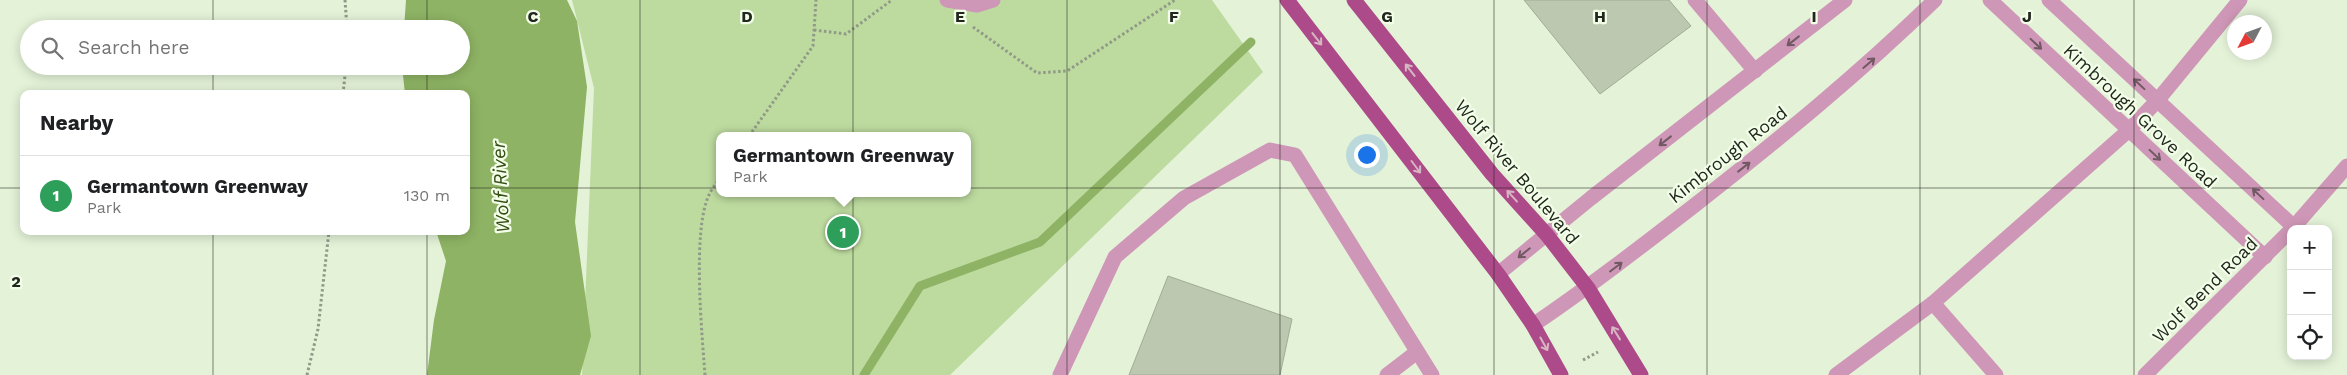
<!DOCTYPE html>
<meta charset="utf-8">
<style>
:root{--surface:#fff;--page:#f6f6f6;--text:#202124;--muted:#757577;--line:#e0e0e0;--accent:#111827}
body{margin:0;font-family:"Work Sans",sans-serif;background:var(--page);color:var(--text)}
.controls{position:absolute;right:15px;bottom:15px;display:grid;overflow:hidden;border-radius:10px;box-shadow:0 2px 12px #0003}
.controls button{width:45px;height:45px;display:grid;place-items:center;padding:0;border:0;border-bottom:1px solid var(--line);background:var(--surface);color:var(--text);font:25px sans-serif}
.compass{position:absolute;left:2227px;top:15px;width:45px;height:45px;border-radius:50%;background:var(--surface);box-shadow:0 2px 12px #0003;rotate:229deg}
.you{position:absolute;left:1366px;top:154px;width:18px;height:18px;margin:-12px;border:4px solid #fff;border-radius:50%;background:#1a73e8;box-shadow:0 0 0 8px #1a73e833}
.badge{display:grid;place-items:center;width:32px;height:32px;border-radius:50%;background:var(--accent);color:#fff;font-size:16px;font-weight:700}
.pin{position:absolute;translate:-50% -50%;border:2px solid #fff;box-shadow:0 1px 5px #0006}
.popup{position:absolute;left:716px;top:132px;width:255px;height:65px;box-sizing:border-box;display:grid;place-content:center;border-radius:10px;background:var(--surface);filter:drop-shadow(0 1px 4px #0005);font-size:16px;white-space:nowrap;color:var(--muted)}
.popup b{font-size:19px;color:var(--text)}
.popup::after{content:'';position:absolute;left:50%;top:100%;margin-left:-10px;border:10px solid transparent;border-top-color:var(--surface)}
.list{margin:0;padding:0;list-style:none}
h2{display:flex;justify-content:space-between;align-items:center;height:65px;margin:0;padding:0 20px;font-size:21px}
h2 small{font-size:16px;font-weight:400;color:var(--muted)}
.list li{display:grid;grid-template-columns:32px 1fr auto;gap:15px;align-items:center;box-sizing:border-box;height:80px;padding:0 20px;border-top:1px solid var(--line)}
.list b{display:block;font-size:19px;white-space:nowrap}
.list p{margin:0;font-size:16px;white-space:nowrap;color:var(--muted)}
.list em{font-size:16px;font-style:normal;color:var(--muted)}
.icon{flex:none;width:28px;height:28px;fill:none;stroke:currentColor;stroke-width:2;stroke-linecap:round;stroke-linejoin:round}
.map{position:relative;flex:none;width:2347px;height:375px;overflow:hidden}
.search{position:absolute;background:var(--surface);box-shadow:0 2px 12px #0003;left:20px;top:20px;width:450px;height:55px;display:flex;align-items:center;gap:12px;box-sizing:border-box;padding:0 18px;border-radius:28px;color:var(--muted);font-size:19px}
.panel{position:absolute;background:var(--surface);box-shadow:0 2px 12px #0003;left:20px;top:90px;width:450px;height:145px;border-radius:10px}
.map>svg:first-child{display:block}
.green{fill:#bddb9f;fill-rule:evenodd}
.water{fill:#8eb364}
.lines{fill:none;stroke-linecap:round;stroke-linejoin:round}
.stream{stroke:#8eb364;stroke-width:9}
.building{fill:#bcc9b0;stroke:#a0ac94}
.path{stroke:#909a87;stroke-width:3;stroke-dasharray:2.5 2.5;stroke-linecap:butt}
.minor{stroke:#cf97b7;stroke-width:15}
.major{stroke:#ad4a89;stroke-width:15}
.oneway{stroke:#d7b6c3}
.oneway2{stroke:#705963}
.grid{fill:none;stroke:#22271e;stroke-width:1;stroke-opacity:0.55}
.labels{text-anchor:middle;stroke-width:4.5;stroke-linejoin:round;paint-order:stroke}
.street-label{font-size:18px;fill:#22271e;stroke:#f3fee9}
.water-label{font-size:19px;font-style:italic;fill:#364e16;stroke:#f3fee9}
.grid-label{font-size:16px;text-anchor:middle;font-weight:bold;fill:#22271e;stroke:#f3fee9;stroke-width:4.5;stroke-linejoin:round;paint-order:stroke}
</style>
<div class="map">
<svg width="2347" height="375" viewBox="0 0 2347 375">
<rect width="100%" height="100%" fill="#e4f2d8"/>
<path class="green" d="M 572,0 L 1212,0 L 1263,72 L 950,375 L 582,375 L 594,88 ZM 719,136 L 967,136 L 967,193 L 719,193 Z"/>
<path class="water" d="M 406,0 L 567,0 L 577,21 L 587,87 L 575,222 L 591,336 L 580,375 L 427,375 L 434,320 L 446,261 L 436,231 L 466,231 L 466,94 L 405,94 L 402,66 L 461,66 L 461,29 L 404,29 Z"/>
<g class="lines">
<path class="stream" d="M 864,375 L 920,286 L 1040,242 L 1251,42"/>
</g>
<g class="building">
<path d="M 1524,0 L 1669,0 L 1691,26 L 1600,94 Z"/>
<path d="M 1168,276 L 1292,319 L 1280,375 L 1129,375 Z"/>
</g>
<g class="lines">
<g class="path">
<path d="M 345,0 L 347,29"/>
<path d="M 973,27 L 1037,73 L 1067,71 L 1175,0"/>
<path d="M 814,30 L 846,34 L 892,0"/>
<path d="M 343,94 L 346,66"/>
<path d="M 749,136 L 813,46 L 816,0"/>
<path d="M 1583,360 L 1598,352"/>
<path d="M 307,375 L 318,329 L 329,231"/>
<path d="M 705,375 C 702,334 692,230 709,195 C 711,190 716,184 719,179"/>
</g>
<g class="minor">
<path d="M 947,0 L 977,5 L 993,0"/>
<path d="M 1695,0 L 1755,71"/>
<path d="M 1990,0 L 2265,257"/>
<path d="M 2049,0 L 2294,227"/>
<path d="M 2292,229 L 2347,166"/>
<path d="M 1498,274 L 1591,198 L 1845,0"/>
<path d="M 1933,303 L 1996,375"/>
<path d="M 1533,325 C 1589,287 1642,246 1695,205 C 1778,140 1859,74 1935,0"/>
<path d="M 1060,375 L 1115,257 L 1184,198 L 1270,150 L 1295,155 L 1432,375"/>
<path d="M 1387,375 L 1417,352"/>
<path d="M 1836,375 L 1933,303 L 2128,131 L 2157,101 L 2240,0"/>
<path d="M 2145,375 L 2291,230"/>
</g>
<g class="major">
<path d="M 1287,0 L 1498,274 L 1533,325 L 1561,375"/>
<path d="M 1354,0 L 1492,174 L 1547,235 L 1588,288 L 1641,375"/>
</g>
</g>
<defs><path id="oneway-shaft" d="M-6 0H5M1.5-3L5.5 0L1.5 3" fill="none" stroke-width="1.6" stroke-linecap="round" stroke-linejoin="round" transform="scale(1.25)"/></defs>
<g class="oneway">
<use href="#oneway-shaft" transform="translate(1317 39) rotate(52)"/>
<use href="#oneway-shaft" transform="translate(1410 70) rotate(-128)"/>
<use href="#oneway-shaft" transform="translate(1416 167) rotate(53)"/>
<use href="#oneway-shaft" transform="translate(1512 196) rotate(-132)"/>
<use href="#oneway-shaft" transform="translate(1616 333) rotate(-122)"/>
<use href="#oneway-shaft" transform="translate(1544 344) rotate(61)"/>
</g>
<g class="oneway2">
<use href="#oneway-shaft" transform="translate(1793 41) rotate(142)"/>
<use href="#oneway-shaft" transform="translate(2036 44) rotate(43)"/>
<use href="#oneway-shaft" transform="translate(1869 63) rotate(-41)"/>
<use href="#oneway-shaft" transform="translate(2139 84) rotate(-137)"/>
<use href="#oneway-shaft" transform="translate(1665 141) rotate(142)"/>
<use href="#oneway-shaft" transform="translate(2155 155) rotate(43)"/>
<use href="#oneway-shaft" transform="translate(1744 167) rotate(-38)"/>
<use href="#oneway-shaft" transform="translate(2258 194) rotate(-137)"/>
<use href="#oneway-shaft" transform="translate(1524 253) rotate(141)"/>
<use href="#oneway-shaft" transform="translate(1616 267) rotate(-37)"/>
</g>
<path class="grid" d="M 213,0 L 213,29M 427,0 L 427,29M 640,0 L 640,375M 853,0 L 853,375M 1067,0 L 1067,375M 1280,0 L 1280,375M 1494,0 L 1494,375M 1707,0 L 1707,375M 1920,0 L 1920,375M 2134,0 L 2134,375M 213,66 L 213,94M 427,66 L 427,94M 0,188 L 24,188M 466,188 L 2347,188M 213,231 L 213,375M 427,231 L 427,375"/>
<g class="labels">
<g class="street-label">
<text transform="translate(2140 116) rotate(43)" y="6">Kimbrough Grove Road</text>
<text transform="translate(1728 155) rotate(-38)" y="6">Kimbrough Road</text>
<text transform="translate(1517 172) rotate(50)" y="6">Wolf River Boulevard</text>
<text transform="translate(2205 290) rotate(-45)" y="6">Wolf Bend Road</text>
</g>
<g class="water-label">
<text transform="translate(500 187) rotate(-93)" y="7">Wolf River</text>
</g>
</g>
<g class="grid-label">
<text x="533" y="22">C</text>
<text x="747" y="22">D</text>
<text x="960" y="22">E</text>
<text x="1174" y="22">F</text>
<text x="1387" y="22">G</text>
<text x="1600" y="22">H</text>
<text x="1814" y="22">I</text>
<text x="2027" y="22">J</text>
<text x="16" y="287">2</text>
</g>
</svg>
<div class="controls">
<button>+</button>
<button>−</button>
<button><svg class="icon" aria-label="locate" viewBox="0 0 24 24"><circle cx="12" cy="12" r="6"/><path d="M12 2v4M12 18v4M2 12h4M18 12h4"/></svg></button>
</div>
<svg class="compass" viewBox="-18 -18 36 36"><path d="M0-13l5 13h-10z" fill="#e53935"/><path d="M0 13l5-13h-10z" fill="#757577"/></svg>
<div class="you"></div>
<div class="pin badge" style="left:843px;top:232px;background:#2e9e5b">1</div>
<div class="popup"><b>Germantown Greenway</b>Park</div>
<div class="search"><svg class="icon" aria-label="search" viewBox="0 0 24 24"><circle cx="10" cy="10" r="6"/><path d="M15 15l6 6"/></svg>Search here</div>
<section class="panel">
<h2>Nearby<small></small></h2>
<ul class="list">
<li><span class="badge" style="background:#2e9e5b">1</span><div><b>Germantown Greenway</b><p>Park</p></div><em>130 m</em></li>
</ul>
</section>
</div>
